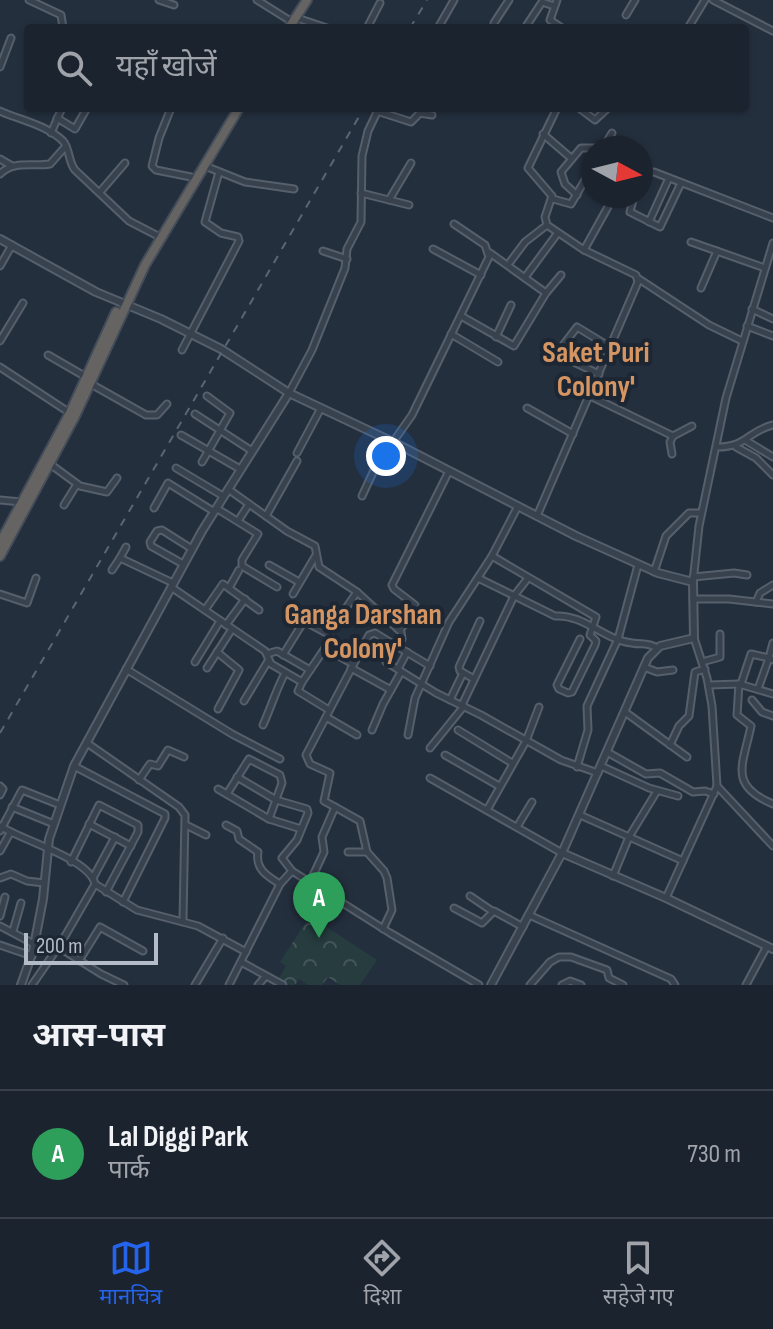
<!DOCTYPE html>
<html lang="hi">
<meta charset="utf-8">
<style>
:root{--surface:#1b232e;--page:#242b36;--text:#f1f3f6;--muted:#a0a4aa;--line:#39404a;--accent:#2563eb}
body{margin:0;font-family:"Sofia Sans Condensed","Noto Sans Devanagari",sans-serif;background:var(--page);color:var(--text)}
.compass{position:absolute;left:581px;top:136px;width:72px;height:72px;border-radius:50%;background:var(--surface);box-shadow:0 2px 6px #0004;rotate:97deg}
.scale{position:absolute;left:24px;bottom:20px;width:134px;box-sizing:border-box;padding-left:8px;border:4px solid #b4bcc9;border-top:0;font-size:22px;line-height:28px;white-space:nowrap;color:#b4bcc9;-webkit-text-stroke:6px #1d2633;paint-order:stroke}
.you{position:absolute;left:386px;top:456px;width:28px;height:28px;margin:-20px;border:6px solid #fff;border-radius:50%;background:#1a73e8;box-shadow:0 0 0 12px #1a73e833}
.badge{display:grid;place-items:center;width:52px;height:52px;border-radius:50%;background:var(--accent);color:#fff;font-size:26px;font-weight:700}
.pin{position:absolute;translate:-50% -66px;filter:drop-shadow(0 2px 4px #0008)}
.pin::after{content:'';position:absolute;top:42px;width:28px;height:24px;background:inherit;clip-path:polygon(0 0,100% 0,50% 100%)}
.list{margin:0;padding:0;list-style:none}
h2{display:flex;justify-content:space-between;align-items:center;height:104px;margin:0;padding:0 32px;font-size:34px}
h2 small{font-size:26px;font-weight:400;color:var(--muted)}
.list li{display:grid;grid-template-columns:52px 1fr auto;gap:24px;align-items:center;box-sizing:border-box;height:128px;padding:0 32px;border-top:2px solid var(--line)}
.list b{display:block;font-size:30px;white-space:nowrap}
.list p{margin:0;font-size:26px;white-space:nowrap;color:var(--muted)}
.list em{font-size:26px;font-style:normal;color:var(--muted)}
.icon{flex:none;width:44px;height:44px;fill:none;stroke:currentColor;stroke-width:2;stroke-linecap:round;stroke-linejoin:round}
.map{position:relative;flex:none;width:773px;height:985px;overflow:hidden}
.search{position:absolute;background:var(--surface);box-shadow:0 2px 6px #0004;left:24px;right:24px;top:24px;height:88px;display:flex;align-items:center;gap:20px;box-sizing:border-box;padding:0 28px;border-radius:8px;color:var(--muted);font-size:30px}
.sheet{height:232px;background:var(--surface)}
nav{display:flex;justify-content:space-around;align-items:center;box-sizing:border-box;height:112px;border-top:2px solid var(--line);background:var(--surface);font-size:22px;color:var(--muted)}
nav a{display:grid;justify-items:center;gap:4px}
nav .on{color:var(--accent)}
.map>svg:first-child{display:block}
.park{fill:url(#park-crowns)}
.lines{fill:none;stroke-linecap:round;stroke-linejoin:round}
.minor-casing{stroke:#565f6c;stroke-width:9}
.tertiary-casing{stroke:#565f6c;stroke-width:10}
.trunk-casing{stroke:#434c59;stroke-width:12}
.minor{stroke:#38414e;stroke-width:5}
.tertiary{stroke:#38414e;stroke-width:6}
.trunk{stroke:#656462;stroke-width:8}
.rail{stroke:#5a6575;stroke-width:2;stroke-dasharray:8 8;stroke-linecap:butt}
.labels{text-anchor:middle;stroke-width:8;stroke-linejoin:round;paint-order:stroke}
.neighbourhood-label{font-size:30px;font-weight:bold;fill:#d59563;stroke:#1d2633}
</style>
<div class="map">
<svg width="773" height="985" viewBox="0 0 773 985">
<defs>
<pattern id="park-crowns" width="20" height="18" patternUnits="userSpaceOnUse" patternTransform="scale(2)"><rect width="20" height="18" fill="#263c3f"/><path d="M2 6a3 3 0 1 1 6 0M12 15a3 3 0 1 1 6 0" fill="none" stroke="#435659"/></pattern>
</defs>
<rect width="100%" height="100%" fill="#242f3e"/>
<path class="park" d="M 310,916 L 377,960 L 360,985 L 340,985 L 328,977 L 322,985 L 308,985 L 299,979 L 295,985 L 290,985 L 279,978 L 286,966 L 280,962 Z"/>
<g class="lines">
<defs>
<g id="minor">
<path d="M 29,0 L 61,15 L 63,28"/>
<path d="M 159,0 L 174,5"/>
<path d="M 257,0 L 289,20"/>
<path d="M 557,0 L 550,20 L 562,28"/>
<path d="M 713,0 L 773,31"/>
<path d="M 626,15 L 635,0"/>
<path d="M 297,18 L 327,28"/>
<path d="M 494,23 L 509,0"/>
<path d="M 367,28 L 380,3"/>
<path d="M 438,28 L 454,0"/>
<path d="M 525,28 L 542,2 L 554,6"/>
<path d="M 688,28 L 705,0"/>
<path d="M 0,67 L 11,38"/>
<path d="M 171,108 L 159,138 L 152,166 L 156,170 L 191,177"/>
<path d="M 579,108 L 595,120 L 608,108"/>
<path d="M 0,111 C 20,120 47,125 63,141 C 70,149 68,161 75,170 L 129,221 L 156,235"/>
<path d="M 377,111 L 411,122 L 420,113 L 432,115"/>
<path d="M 57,118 L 75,129 L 87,108"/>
<path d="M 51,133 L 62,108"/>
<path d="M 543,134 L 571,158"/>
<path d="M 603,148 L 612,133"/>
<path d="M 0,159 L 12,166"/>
<path d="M 205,166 L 245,182 L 294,189"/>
<path d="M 0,174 C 14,160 32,167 50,164 L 66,146"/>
<path d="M 641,180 L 646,172 L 654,172 L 773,218"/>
<path d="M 100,192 L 125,163"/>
<path d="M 361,193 L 409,205"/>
<path d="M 577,195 L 565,184 L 561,172 L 581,148 L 596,148"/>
<path d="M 634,196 L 630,212 L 660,227 L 681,183"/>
<path d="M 553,199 L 571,204 L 593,166"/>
<path d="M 389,200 L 411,163"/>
<path d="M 649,222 L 669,178"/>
<path d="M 691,242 L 765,268"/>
<path d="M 433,249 L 481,275"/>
<path d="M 584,250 L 614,196"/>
<path d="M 323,251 L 347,259"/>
<path d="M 490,253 L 546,293"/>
<path d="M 510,262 L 525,242 L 547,225"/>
<path d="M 0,266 L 12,245"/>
<path d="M 526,276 L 557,234"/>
<path d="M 639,279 L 709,325 L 742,341"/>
<path d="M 701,288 L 717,251"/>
<path d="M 752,309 L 773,319"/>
<path d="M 461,316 L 514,346 L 546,293 L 561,275"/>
<path d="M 747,326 L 773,336"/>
<path d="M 451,334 L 498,362"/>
<path d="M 496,337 L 511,305"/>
<path d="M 0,341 L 23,303"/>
<path d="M 564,344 L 577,327 L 610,347"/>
<path d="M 182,350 L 239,241 L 238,237 L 221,233 L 205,222 L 219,172"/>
<path d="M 48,355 L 86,377"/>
<path d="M 544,357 L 567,359 L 599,374"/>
<path d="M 0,367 L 70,413"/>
<path d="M 91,384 L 146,415 L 157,415 L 167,404"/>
<path d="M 289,393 L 312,350 L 345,268 L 347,249 L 361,222 L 362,156 L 368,131 L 379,108"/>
<path d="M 590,396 L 673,436 L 692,426"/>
<path d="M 527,408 L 573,434"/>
<path d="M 195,414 L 252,451"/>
<path d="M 181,435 L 240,469"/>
<path d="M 745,440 L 773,457"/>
<path d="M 393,442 L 412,415 L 489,257 L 485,245 L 454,224"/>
<path d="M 717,447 C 748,447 747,431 773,425"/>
<path d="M 736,447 L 756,458 L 773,475"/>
<path d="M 297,453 L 321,408"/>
<path d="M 672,454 L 670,442 L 673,436"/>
<path d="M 202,462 L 230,413 L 207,396"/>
<path d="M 50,464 L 80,486 L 107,492 L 117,478"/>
<path d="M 176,468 L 223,496"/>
<path d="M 228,489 L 287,531 L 315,546 L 319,567 L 357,592 L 401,632 L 402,639 L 398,647 L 430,666"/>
<path d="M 362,496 L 388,440"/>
<path d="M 0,500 L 21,502"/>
<path d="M 64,505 L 77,484"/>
<path d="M 154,508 L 168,483 L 213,511"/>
<path d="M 216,508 L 258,534 L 242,560 L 242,566 L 277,587"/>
<path d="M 266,516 L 297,461"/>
<path d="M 537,516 L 638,282 L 636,275 L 584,250 L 547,225 L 545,217 L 552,196 L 528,168 L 557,108"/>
<path d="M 238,521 L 249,504"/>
<path d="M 492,556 L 596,617 L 590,635 L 596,641 L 595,645 L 572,692 L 568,693 L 559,689 L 557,685 L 580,639"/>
<path d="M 120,558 L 126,547"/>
<path d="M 183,564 L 151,546 L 150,542 L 157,531 L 162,530 L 192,549"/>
<path d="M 269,565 L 299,582"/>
<path d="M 112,570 L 120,558 L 173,583"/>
<path d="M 654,572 L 666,536 L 689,513 L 701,513"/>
<path d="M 693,577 L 734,573 L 747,575"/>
<path d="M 478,578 L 555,616 C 584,614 604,640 632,643 C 642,645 647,642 657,648"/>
<path d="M 693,582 L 699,526 L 726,398 L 773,243"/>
<path d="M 171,587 L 265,651 L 271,664 L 302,682 L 325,648 L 353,664"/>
<path d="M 229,588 L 239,570"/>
<path d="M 0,594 L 27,603 L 36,578"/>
<path d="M 293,594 L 316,555"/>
<path d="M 693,599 L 729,599 L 773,604"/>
<path d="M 756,602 L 760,593 L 773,585"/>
<path d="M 205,610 L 223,584 L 259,610"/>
<path d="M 335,624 L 357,592"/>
<path d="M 226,625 L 245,599"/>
<path d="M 400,630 L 414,611 L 415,605 L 394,589 L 392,585 L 449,471"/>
<path d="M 694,638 L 707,678 L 712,706 L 717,786 L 773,846"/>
<path d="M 773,643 L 769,658 L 773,660"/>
<path d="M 217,652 L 239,670 L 218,709"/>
<path d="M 267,654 L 277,651 L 310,670"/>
<path d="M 283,655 L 304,621 L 330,635 L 325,648"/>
<path d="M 195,662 L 220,621"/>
<path d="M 386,662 L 436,693 L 481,715 L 561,760 L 598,773"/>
<path d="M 702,662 L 720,657 L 720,634"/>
<path d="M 644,667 L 657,672 L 673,670"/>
<path d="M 207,668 L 232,629"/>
<path d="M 351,668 L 391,690"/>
<path d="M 126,669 L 232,734 L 280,759"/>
<path d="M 398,669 L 407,652"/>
<path d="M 474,679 L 460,671 L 459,667 L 480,621"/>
<path d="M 302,682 L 298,691 L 329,710"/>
<path d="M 739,684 L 737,715 L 751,726 C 743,765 728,785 773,804"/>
<path d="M 741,684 L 751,654 L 769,658 L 758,689"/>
<path d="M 709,685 L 739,684 L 773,694"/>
<path d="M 450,700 L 463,673"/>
<path d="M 752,700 L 762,712 L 773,716"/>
<path d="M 244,701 L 268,661"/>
<path d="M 462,705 L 514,596 L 528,578"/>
<path d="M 625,712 L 687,757"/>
<path d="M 326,717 L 357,735"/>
<path d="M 263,725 C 271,707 276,690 285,673"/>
<path d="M 372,730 L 383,704 L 401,672"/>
<path d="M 458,730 L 512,763"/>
<path d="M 408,735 L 415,698 L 449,622 L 492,556 L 518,506"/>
<path d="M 87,743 L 179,807 L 185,815 L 183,920"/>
<path d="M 670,745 L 679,726 L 689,716 L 695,672 L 705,669"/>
<path d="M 430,748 L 464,706"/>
<path d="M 607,752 L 646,774 L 660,773 L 693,792 L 705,791 L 714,794"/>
<path d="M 445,755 L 499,786"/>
<path d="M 74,766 L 165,814 L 165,818 L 123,902"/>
<path d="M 601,766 L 649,788 L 678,796"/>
<path d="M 577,767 L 588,730 L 587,706 L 618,639 L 638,565"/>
<path d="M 237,777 L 276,800 L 307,809 L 308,813 L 297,840 L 282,858 L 292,871"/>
<path d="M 430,778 L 562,853"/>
<path d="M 139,780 L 150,764 L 158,766 L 168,750 L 184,757"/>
<path d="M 0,786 L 3,789 L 0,795"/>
<path d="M 218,789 L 269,819 L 301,829"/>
<path d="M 227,794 L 249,759 L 280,775 L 282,783 L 269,819"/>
<path d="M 12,807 L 54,824"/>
<path d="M 335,807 L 324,801 L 330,773 L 310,764 L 306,755 L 369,635 L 375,633 L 398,647"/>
<path d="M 487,810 L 526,741 L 539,707"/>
<path d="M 580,815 L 683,861"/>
<path d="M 89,824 L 131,846"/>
<path d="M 186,825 L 206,835"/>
<path d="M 226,825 L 237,831 L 239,839 L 258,852 C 255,869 267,876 280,884"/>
<path d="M 0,826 C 21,840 90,859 95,884"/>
<path d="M 517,827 L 532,802"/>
<path d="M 0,831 L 22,790 L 60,805"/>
<path d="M 0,851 L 10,833"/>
<path d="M 348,852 L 367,852"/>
<path d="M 71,862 L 99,805 L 138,825 L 138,832 L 106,892"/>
<path d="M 613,876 L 629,837 L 657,791"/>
<path d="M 0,878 L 11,874 L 27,881 L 44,883"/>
<path d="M 93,878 L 115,837"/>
<path d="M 310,882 L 324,852 L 322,837 L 335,807 L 360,821 L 367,852 L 384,871 L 387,878 L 392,910 L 383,929"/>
<path d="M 470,896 L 492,911"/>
<path d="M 666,898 L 717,786"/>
<path d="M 454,908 L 482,923 L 494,911 L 523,927"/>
<path d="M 529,915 L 671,979 L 675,985"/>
<path d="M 0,916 L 5,897"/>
<path d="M 0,926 L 34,944"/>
<path d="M 13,931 L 21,903"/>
<path d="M 0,945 L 32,956"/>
<path d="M 58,947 L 101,974 L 124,985"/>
<path d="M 79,961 L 100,927 L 143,951"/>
<path d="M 241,962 L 283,985"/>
<path d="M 32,985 L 61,943 L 95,884 L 137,910 L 198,926 L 246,952"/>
<path d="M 195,985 L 223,938"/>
<path d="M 229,985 L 280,884 L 292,871 L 390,933 L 479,985"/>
<path d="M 258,985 L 266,976"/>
<path d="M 530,985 L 550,962 L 559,957 L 571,957 L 607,970 L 609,978 L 623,985"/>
<path d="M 562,985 L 570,981 L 581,985"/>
<path d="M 746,985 L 767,946"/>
</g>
<g id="tertiary">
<path d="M 0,239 L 96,292 L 161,319 L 221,349 L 289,393 L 393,442 L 576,536 L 658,573 L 693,582 L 694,638 L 660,646 L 648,658 L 562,853 L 491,985"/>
<path d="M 562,853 L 666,898 L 773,949"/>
<path d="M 21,985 L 33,951 L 43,899 L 49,839 L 74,766 L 202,531 L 289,393"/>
</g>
<g id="trunk">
<path d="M 289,28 L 307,0"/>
<path d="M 0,543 L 70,413 L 116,312"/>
<path d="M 0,556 L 75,416 L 145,265 L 239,108"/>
</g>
</defs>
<use href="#minor" class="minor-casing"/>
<use href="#tertiary" class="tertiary-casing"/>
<use href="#trunk" class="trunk-casing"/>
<use href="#minor" class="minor"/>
<use href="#tertiary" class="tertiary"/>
<use href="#trunk" class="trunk"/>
<g class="rail">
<path d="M 410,28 L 427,0"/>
<path d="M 0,733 L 364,108"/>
</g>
</g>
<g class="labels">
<g class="neighbourhood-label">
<text x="596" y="362">Saket Puri<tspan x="596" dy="34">Colony'</tspan></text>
<text x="363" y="624">Ganga Darshan<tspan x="363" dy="34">Colony'</tspan></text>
</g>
</g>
</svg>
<svg class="compass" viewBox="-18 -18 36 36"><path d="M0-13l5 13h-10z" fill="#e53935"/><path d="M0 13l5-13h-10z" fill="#a0a4aa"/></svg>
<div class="scale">200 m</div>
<div class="you"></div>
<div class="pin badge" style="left:319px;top:938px;background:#2e9e5b">A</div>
<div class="search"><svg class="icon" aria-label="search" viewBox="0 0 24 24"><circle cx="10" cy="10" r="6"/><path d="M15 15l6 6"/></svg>यहाँ खोजें</div>
</div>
<section class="sheet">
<h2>आस-पास<small></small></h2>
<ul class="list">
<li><span class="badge" style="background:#2e9e5b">A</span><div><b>Lal Diggi Park</b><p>पार्क</p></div><em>730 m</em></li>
</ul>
</section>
<nav>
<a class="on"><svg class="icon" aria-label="map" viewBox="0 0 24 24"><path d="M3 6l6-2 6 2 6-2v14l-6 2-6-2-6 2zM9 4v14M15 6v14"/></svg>मानचित्र</a>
<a><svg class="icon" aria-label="directions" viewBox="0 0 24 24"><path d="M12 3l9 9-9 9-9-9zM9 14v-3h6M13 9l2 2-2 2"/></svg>दिशा</a>
<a><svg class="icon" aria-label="saved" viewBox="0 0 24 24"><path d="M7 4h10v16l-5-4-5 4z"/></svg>सहेजे गए</a>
</nav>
